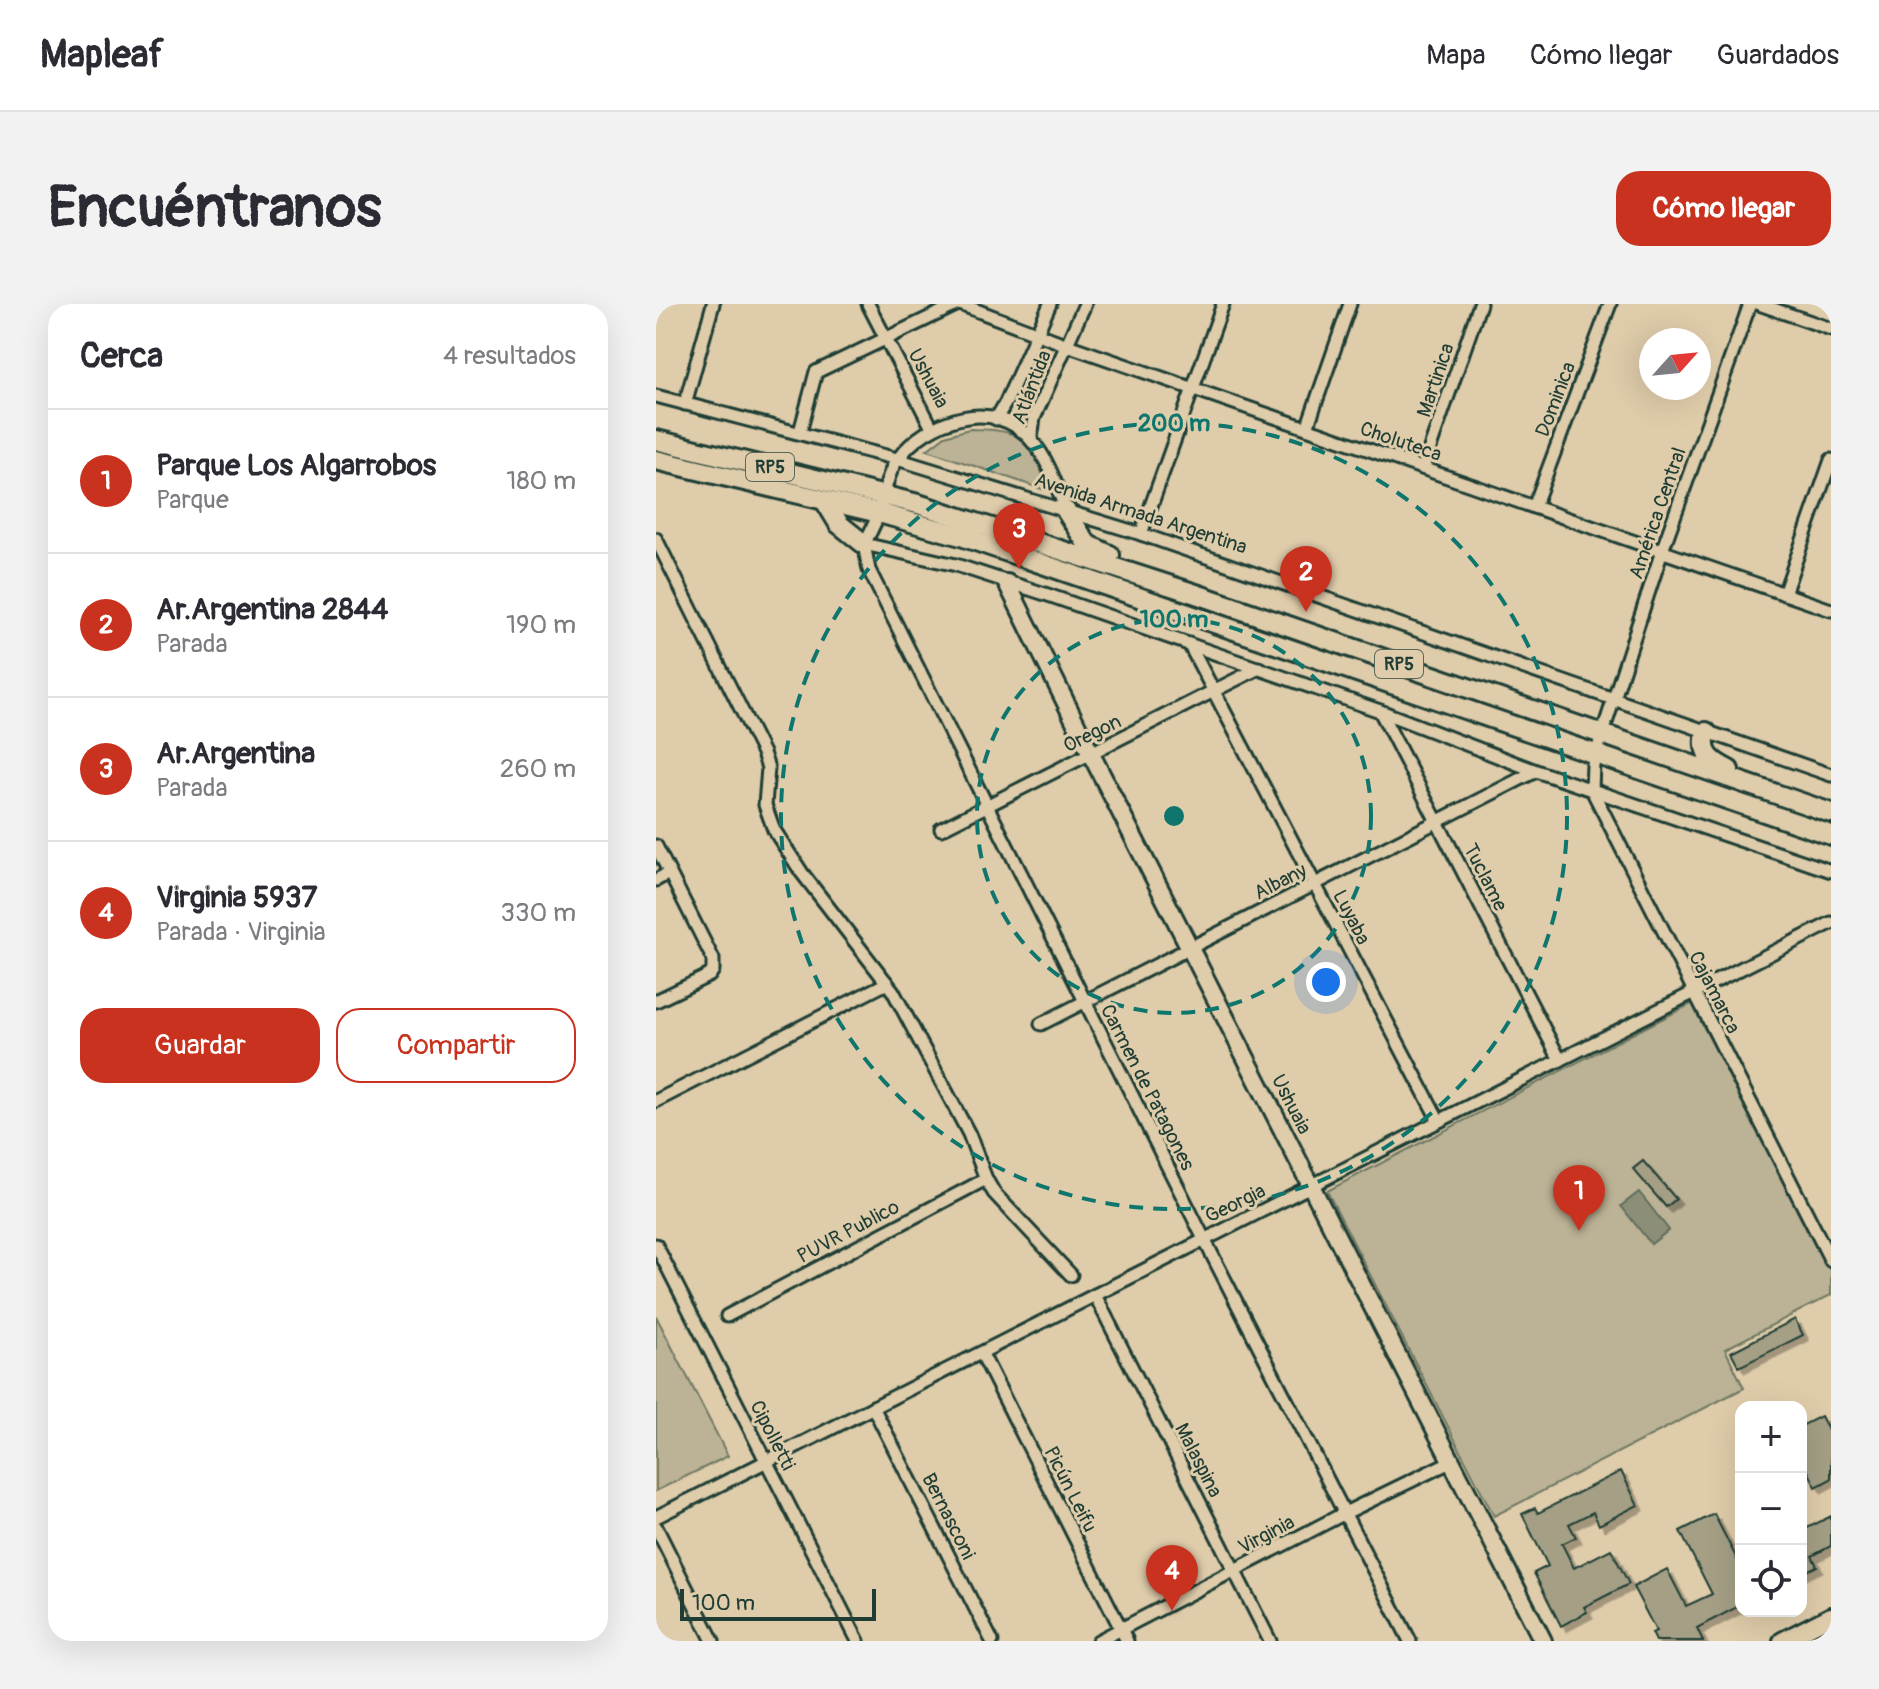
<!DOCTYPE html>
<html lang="es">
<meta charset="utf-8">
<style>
:root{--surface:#fff;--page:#f2f2f3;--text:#2b2b33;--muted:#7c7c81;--line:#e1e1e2;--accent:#c8321e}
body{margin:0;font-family:Pangolin,sans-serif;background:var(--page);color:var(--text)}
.controls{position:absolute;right:24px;bottom:24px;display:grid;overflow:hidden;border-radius:16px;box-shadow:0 8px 32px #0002}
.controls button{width:72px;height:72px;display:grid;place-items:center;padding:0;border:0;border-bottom:2px solid var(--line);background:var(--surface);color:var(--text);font:40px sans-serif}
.compass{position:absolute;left:983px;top:24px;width:72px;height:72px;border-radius:50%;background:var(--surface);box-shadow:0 8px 32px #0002;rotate:63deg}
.scale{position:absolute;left:24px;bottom:20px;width:196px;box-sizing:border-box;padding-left:8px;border:4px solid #1f3d34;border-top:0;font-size:22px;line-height:28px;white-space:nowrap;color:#1f3d34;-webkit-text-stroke:6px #dfccaa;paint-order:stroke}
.you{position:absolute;left:670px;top:678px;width:28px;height:28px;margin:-20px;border:6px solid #fff;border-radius:50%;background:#1a73e8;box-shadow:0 0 0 12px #1a73e833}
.badge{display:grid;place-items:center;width:52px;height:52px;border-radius:50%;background:var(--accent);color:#fff;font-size:26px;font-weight:700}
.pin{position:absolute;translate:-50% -66px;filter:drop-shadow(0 2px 4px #0008)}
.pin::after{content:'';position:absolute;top:42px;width:28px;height:24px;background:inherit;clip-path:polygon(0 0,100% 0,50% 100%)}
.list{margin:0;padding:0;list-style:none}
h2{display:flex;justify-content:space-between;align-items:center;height:104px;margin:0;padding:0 32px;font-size:34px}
h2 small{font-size:26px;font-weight:400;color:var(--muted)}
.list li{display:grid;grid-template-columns:52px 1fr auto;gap:24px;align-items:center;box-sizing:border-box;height:144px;padding:0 32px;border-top:2px solid var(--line)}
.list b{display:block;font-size:30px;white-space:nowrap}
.list p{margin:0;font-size:26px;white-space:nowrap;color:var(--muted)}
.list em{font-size:26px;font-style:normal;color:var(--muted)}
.actions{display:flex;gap:16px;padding:24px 32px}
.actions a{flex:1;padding:18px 0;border:2px solid var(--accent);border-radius:24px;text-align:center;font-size:28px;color:var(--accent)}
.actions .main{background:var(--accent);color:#fff}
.icon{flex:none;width:44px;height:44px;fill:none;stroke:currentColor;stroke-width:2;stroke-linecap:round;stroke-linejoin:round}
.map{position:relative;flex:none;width:1175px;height:1337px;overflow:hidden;border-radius:24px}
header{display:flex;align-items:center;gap:48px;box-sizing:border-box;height:112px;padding:0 40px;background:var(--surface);border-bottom:2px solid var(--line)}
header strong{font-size:38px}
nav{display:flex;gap:44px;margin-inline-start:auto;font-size:28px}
.intro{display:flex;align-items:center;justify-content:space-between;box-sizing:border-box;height:192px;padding:0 48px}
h1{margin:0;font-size:56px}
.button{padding:20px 36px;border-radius:24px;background:var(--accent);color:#fff;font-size:28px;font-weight:700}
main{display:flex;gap:48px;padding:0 48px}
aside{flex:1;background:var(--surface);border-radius:24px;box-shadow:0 8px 32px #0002}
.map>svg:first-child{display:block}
.green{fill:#bcb295;stroke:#6e7864;stroke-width:2}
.water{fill:#8c8e78;stroke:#606e5d;stroke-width:2}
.building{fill:#a49f85;stroke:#1f3d34;stroke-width:2;filter:url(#shadow)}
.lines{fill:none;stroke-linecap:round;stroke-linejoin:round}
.minor-casing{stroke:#1f3d34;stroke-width:17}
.secondary-casing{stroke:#1f3d34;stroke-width:22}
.primary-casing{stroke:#1f3d34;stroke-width:24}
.minor{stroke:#dfccaa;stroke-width:11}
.secondary{stroke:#dfccaa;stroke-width:16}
.primary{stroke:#dfccaa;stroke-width:18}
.ring{fill:none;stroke:#0f766e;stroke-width:4;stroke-dasharray:14 10}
.labels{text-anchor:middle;stroke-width:6;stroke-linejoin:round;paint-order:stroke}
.shield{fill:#dfccaa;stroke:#596857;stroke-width:2}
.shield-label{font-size:18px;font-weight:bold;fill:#1f3d34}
.street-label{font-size:20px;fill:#1f3d34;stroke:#dfccaa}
.centre{fill:#0f766e;stroke:#dfccaa;stroke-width:4}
.ring-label{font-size:24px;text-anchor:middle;font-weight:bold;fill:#0f766e;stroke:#dfccaa;stroke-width:6;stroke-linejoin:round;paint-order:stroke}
</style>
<header>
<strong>Mapleaf</strong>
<nav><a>Mapa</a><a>Cómo llegar</a><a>Guardados</a></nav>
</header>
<div class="intro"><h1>Encuéntranos</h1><a class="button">Cómo llegar</a></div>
<main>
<aside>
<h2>Cerca<small>4 resultados</small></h2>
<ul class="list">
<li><span class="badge">1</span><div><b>Parque Los Algarrobos</b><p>Parque</p></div><em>180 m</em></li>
<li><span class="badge">2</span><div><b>Ar.Argentina 2844</b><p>Parada</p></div><em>190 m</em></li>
<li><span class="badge">3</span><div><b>Ar.Argentina</b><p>Parada</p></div><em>260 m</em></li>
<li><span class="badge">4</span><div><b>Virginia 5937</b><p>Parada · Virginia</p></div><em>330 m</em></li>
</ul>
<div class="actions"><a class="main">Guardar</a><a>Compartir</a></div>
</aside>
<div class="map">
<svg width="1175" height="1337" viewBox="0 0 1175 1337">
<defs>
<filter id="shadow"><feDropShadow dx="5.5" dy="5.5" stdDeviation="0" flood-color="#0004"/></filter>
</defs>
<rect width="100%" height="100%" fill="#dfccaa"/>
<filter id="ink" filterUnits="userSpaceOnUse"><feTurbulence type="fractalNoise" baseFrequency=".0125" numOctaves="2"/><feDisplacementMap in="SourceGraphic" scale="16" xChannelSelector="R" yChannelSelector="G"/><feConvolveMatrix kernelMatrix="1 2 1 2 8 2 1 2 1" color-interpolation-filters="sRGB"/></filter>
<g filter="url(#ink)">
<g class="green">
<path d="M 313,125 C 326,125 346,125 358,131 C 377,141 388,166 389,186 L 271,146 L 289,132 Z"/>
<path d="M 1037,699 L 1175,967 L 1175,991 L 1069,1045 L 1088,1084 L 838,1212 L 671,887 Z"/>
<path d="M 0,1012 L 72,1152 L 0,1187 Z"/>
</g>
<path class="water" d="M 983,888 L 1013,926 L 995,940 L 965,902 Z"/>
<g class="building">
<path d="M 987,857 L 1020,895 L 1010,903 L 977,865 Z"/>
<path d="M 1139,1015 L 1147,1031 L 1083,1063 L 1075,1048 Z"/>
<path d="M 1165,1112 L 1175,1132 L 1175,1175 L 1160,1183 L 1145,1153 L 1145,1122 Z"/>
<path d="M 965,1167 L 982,1201 L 943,1221 L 937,1208 L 913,1220 L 920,1233 L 906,1240 L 918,1264 L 955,1245 L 973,1280 L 928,1303 L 931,1308 L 905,1322 L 878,1269 L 892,1262 L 866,1210 L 879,1204 L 882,1209 Z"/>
<path d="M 1058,1210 L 1085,1263 L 1085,1301 L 1041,1324 L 1047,1337 L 1000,1337 L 996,1329 L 1000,1327 L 977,1283 L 1011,1265 L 1030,1302 L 1056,1290 L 1024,1227 Z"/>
<path d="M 1175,1212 L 1175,1242 L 1156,1252 L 1161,1262 L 1145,1270 L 1145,1227 Z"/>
</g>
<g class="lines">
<defs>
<g id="minor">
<path d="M 212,0 L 276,124"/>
<path d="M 304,0 L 411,41 L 1175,306"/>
<path d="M 1094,0 L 1006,247 L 946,431 L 937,460 L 936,486 L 1175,957"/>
<path d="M 1103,0 L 1175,25"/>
<path d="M 0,92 L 241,155 L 485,230 L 1175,471"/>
<path d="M 29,100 L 57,0"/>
<path d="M 340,115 L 350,98 L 394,0"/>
<path d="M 651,124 L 694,0"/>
<path d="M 144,128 L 160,68 L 302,0"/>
<path d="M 375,135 L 378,114 L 429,0"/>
<path d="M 767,164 L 824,0"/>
<path d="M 878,203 L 954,0"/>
<path d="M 485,230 L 567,0"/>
<path d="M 0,235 L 107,449 L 112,464 L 109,501 L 118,526 L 146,569 L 237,687 L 313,830 L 330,875 L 338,889 L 415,971"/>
<path d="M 208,240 L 213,266 L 548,935 L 754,1337"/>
<path d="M 208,240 L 300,261 L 395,292 L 724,407 L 880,467 L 1175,567"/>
<path d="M 208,240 C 214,229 220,219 223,207 C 229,190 231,169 242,155 C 271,115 339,92 375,136 C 393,156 401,183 410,207"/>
<path d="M 1128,290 L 1175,156"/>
<path d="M 533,340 L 783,817"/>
<path d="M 724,407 L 904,756"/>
<path d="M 285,525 L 603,364"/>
<path d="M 0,542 L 57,655 L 57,666 L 54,671 L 0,697"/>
<path d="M 0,576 L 13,569"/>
<path d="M 385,720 L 880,467"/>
<path d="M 0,797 L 231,679"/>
<path d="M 0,941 L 202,1337"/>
<path d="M 439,991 L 614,1337"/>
<path d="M 71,1012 L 330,875"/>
<path d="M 326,1050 L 471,1337"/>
<path d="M 217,1103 L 336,1337"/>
<path d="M 0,1213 L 1175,619"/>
<path d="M 0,1223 L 57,1337"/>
<path d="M 442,1337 L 689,1209 L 796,1157"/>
</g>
<g id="secondary">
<path d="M 351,279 L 435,450 L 887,1337"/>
<path d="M 1126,1337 L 1175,1312"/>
</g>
<g id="primary">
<path d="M 0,136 L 262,200 L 540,290 L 1175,509"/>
<path d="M 0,156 L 223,209 L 305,232 L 1175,531"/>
<path d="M 169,197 L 183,220 L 208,240"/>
<path d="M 410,207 L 431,240 L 454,251"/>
<path d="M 1050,428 C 1045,450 1055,457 1073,466"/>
</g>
</defs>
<use href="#minor" class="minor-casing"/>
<use href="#secondary" class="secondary-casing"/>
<use href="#primary" class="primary-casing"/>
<use href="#minor" class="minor"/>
<use href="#secondary" class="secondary"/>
<use href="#primary" class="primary"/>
</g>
</g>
<g class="ring">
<circle cx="518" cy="512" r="197"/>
<circle cx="518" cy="512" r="393"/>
</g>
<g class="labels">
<g class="shield">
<rect x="90" y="149" width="48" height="28" rx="6"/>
<rect x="719" y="346" width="48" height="28" rx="6"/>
</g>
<g class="shield-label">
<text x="114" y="169">RP5</text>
<text x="743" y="366">RP5</text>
</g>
<g class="street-label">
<text transform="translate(273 74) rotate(62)" y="7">Ushuaia</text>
<text transform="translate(779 76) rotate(-71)" y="7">Martinica</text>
<text transform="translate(375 83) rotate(-69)" y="7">Atlántida</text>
<text transform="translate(899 95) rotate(-69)" y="7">Dominica</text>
<text transform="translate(745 137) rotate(19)" y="7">Choluteca</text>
<text transform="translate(485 209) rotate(18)" y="7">Avenida Armada Argentina</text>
<text transform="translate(1001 209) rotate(-71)" y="7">América Central</text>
<text transform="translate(436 429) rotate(-26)" y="7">Oregon</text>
<text transform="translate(830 573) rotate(63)" y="7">Tuclame</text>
<text transform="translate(624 577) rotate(-27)" y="7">Albany</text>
<text transform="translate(696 613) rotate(63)" y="7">Luyaba</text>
<text transform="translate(1059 688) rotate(63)" y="7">Cajamarca</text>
<text transform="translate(492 783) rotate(63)" y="7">Carmen de Patagones</text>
<text transform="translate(636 800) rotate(63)" y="7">Ushuaia</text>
<text transform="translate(579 899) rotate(-26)" y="7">Georgia</text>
<text transform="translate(192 927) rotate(-28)" y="7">PUVR Publico</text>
<text transform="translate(117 1131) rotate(63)" y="7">Cipolletti</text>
<text transform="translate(543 1156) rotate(63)" y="7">Malaspina</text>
<text transform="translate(415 1185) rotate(63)" y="7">Picún Leifu</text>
<text transform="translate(293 1212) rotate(63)" y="7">Bernasconi</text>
<text transform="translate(610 1230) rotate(-28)" y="7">Virginia</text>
</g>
</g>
<circle cx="518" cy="512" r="12" class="centre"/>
<g class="ring-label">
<text x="518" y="127">200 m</text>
<text x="518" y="323">100 m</text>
</g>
</svg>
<div class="controls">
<button>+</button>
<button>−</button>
<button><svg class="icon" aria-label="locate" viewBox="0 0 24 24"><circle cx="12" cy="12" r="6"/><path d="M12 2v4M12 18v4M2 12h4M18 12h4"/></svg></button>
</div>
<svg class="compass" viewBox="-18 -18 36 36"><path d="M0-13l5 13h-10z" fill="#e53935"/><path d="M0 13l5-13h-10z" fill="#7c7c81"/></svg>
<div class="scale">100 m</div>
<div class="you"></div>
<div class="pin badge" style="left:923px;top:927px">1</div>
<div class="pin badge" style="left:650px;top:308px">2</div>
<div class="pin badge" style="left:363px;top:265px">3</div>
<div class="pin badge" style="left:516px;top:1307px">4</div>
</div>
</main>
